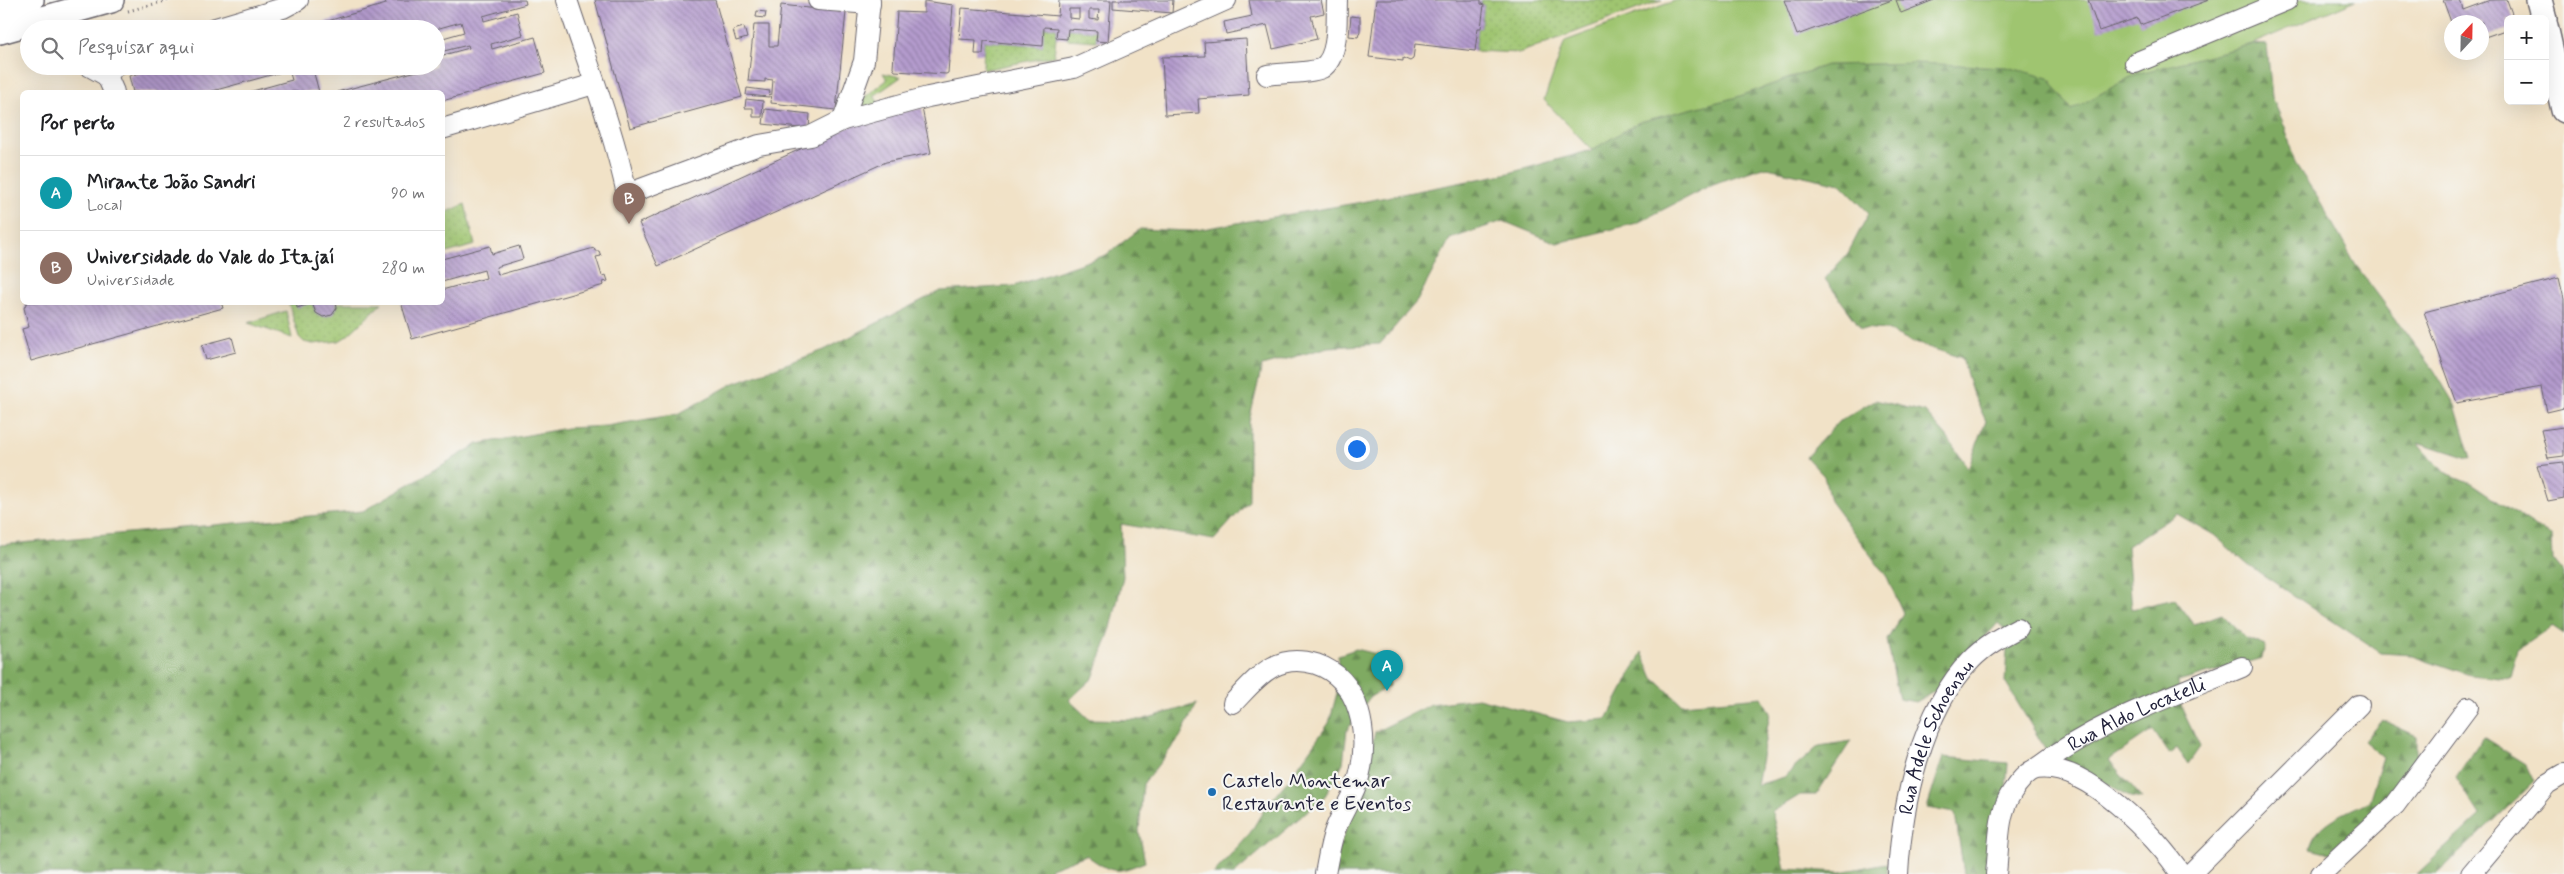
<!DOCTYPE html>
<html lang="pt">
<meta charset="utf-8">
<style>
:root{--surface:#fff;--page:#f2f2f2;--text:#202124;--muted:#757577;--line:#e0e0e0;--accent:#1f6fb2}
body{margin:0;font-family:Mynerve,sans-serif;background:var(--page);color:var(--text)}
.controls{position:absolute;right:15px;top:15px;display:grid;overflow:hidden;border-radius:8px;box-shadow:0 5px 20px #0002}
.controls button{width:45px;height:45px;display:grid;place-items:center;padding:0;border:0;border-bottom:1px solid var(--line);background:var(--surface);color:var(--text);font:25px sans-serif}
.compass{position:absolute;left:2444px;top:15px;width:45px;height:45px;border-radius:50%;background:var(--surface);box-shadow:0 5px 20px #0002;rotate:22deg}
.you{position:absolute;left:1356px;top:448px;width:18px;height:18px;margin:-12px;border:4px solid #fff;border-radius:50%;background:#1a73e8;box-shadow:0 0 0 8px #1a73e833}
.badge{display:grid;place-items:center;width:32px;height:32px;border-radius:50%;background:var(--accent);color:#fff;font-size:16px;font-weight:700}
.pin{position:absolute;translate:-50% -41px;filter:drop-shadow(0 1px 2px #0008)}
.pin::after{content:'';position:absolute;top:26px;width:18px;height:15px;background:inherit;clip-path:polygon(0 0,100% 0,50% 100%)}
.list{margin:0;padding:0;list-style:none}
h2{display:flex;justify-content:space-between;align-items:center;height:65px;margin:0;padding:0 20px;font-size:21px}
h2 small{font-size:16px;font-weight:400;color:var(--muted)}
.list li{display:grid;grid-template-columns:32px 1fr auto;gap:15px;align-items:center;box-sizing:border-box;height:75px;padding:0 20px;border-top:1px solid var(--line)}
.list b{display:block;font-size:19px;white-space:nowrap}
.list p{margin:0;font-size:16px;white-space:nowrap;color:var(--muted)}
.list em{font-size:16px;font-style:normal;color:var(--muted)}
.icon{flex:none;width:28px;height:28px;fill:none;stroke:currentColor;stroke-width:2;stroke-linecap:round;stroke-linejoin:round}
.map{position:relative;flex:none;width:2564px;height:874px;overflow:hidden}
.search{position:absolute;background:var(--surface);box-shadow:0 5px 20px #0002;left:20px;top:20px;width:425px;height:55px;display:flex;align-items:center;gap:12px;box-sizing:border-box;padding:0 18px;border-radius:28px;color:var(--muted);font-size:19px}
.panel{position:absolute;background:var(--surface);box-shadow:0 5px 20px #0002;left:20px;top:90px;width:425px;height:215px;border-radius:8px}
.map>svg:first-child{display:block}
.grass{fill:url(#grass-dots);stroke:#607456}
.forest{fill:url(#forest-firs);stroke:#50664e}
.garden{fill:#9fc570;stroke:#607456}
.building{fill:url(#building-back-hatch);fill-rule:evenodd}
.lines{fill:none;stroke-linecap:round;stroke-linejoin:round}
.minor-casing{stroke:#6a656c;stroke-width:22}
.major-casing{stroke:#6a656c;stroke-width:28}
.path{stroke:#6a656c;stroke-width:3;stroke-dasharray:1 4;stroke-linecap:butt}
.minor{stroke:#fff;stroke-width:20}
.major{stroke:#fff;stroke-width:25}
.poi-dot{fill:#1f6fb2;stroke:#f6f6f2;stroke-width:2}
.labels{text-anchor:middle;stroke-width:4.5;stroke-linejoin:round;paint-order:stroke}
.street-label{font-size:20px;fill:#22223b;stroke:#f6f6f2}
.poi-label{font-size:20px;fill:#22223b;stroke:#f6f6f2;text-anchor:start}
</style>
<div class="map">
<svg width="2564" height="874" viewBox="0 0 2564 874">
<defs>
<pattern id="grass-dots" width="8" height="8" patternUnits="userSpaceOnUse" patternTransform="scale(1.25)"><rect width="8" height="8" fill="#9fc570"/><path d="M2 2h.1M6 6h.1" fill="none" stroke="#89a962" stroke-width="1.8" stroke-linecap="round"/></pattern>
<pattern id="forest-firs" width="22" height="20" patternUnits="userSpaceOnUse" patternTransform="scale(1.25)"><rect width="22" height="20" fill="#7faa62"/><path d="M5 1l3.5 6h-7zM16 11l3.5 6h-7z" fill="#688a52"/></pattern>
<pattern id="building-back-hatch" width="6" height="6" patternUnits="userSpaceOnUse" patternTransform="scale(1.25)"><rect width="6" height="6" fill="#b49bcd"/><path d="M-1 5l2 2M0 0l6 6M5-1l2 2" fill="none" stroke="#927ea8"/></pattern>
</defs>
<rect width="100%" height="100%" fill="#f6f6f2"/>
<filter id="ink" filterUnits="userSpaceOnUse"><feTurbulence type="fractalNoise" baseFrequency=".02" numOctaves="2"/><feDisplacementMap in="SourceGraphic" scale="10" xChannelSelector="R" yChannelSelector="G"/><feConvolveMatrix kernelMatrix="1 2 1 2 8 2 1 2 1" color-interpolation-filters="sRGB"/></filter>
<filter id="wash" filterUnits="userSpaceOnUse"><feTurbulence type="fractalNoise" baseFrequency=".0096" numOctaves="4" result="noise"/><feDisplacementMap in="SourceGraphic" scale="20" xChannelSelector="R" yChannelSelector="G"/><feGaussianBlur stdDeviation="1.12" result="paint"/><feColorMatrix in="noise" values="0 0 0 0 0 0 0 0 0 0 0 0 0 0 0 0 0 1.4 0 .05"/><feComposite in="paint" operator="in"/></filter>
<g filter="url(#wash)">
<rect width="100%" height="100%" fill="#f1e2c7"/>
<g class="grass">
<path d="M 1481,0 L 1662,0 L 1519,53 L 1475,51 L 1478,28 L 1481,28 L 1484,5 L 1481,4 Z"/>
<path d="M 1044,27 L 1057,28 L 1054,56 L 983,70 L 984,41 L 1042,46 Z"/>
<path d="M 1068,29 L 1097,31 L 1096,41 L 1067,39 Z"/>
<path d="M 883,73 L 901,77 L 874,96 L 881,106 L 860,111 L 858,102 L 887,80 Z"/>
<path d="M 465,204 L 475,245 L 443,254 L 443,214 Z"/>
<path d="M 296,303 L 298,307 L 312,303 L 316,313 L 324,317 L 335,312 L 336,303 L 382,303 L 347,336 L 339,341 L 313,344 L 304,342 L 299,337 L 289,305 Z"/>
<path d="M 286,311 L 292,338 L 248,323 Z"/>
</g>
<g class="forest">
<path d="M 2252,44 L 2267,45 L 2272,97 L 2285,127 L 2295,163 L 2321,203 L 2355,264 L 2434,370 L 2455,405 L 2471,459 L 2418,442 L 2444,472 L 2471,483 L 2551,537 L 2552,560 L 2564,575 L 2564,634 L 2552,626 L 2517,650 L 2510,679 L 2470,675 L 2412,655 L 2381,653 L 2248,565 L 2214,535 L 2177,514 L 2127,546 L 2132,609 L 2175,599 L 2194,624 L 2222,614 L 2246,638 L 2265,646 L 2262,658 L 2178,682 L 2182,709 L 2200,747 L 2188,764 L 2177,748 L 2169,754 L 2153,730 L 2109,760 L 2142,799 L 2131,797 L 2046,750 L 2005,682 L 2008,632 L 1998,623 L 1937,690 L 1916,702 L 1899,699 L 1887,640 L 1903,613 L 1887,577 L 1830,501 L 1824,476 L 1806,457 L 1838,422 L 1875,400 L 1925,412 L 1947,437 L 1968,468 L 1986,421 L 1972,392 L 1962,358 L 1915,343 L 1887,330 L 1861,328 L 1825,279 L 1848,253 L 1869,213 L 1840,184 L 1763,167 L 1713,184 L 1637,223 L 1557,243 L 1503,221 L 1450,239 L 1417,301 L 1380,344 L 1329,347 L 1262,366 L 1249,422 L 1249,501 L 1214,540 L 1121,524 L 1123,577 L 1111,628 L 1093,678 L 1069,700 L 1089,719 L 1141,720 L 1197,704 L 1180,737 L 1143,784 L 1139,831 L 1145,862 C 1115,874 1113,874 1086,855 L 1051,868 L 1049,874 L 0,874 L 0,545 L 363,511 L 478,444 L 567,428 L 606,426 L 678,414 L 734,383 L 824,350 L 940,291 L 1014,286 L 1106,255 L 1140,229 L 1190,231 L 1356,203 L 1509,173 L 1592,150 L 1639,122 L 1737,97 L 1826,65 L 1917,63 L 2007,67 L 2049,78 L 2071,110 L 2136,74 Z"/>
<path d="M 1356,649 L 1385,656 L 1389,686 L 1370,697 L 1347,730 L 1343,763 L 1325,796 L 1234,874 L 1213,874 L 1250,833 L 1265,808 L 1289,779 L 1329,723 L 1337,693 L 1338,655 Z"/>
<path d="M 1642,652 L 1653,678 L 1682,704 L 1762,697 L 1770,713 L 1757,785 L 1784,777 L 1819,746 L 1851,741 L 1816,795 L 1800,795 L 1772,812 L 1785,869 L 1841,872 L 1886,863 L 1888,874 L 1333,874 L 1333,862 L 1362,790 L 1375,732 L 1431,704 L 1478,698 L 1568,722 L 1607,719 Z"/>
<path d="M 2382,720 L 2417,736 L 2417,763 L 2390,806 L 2330,853 L 2310,848 C 2316,822 2346,813 2369,801 L 2383,757 L 2364,741 Z"/>
<path d="M 2483,737 L 2526,764 L 2534,781 L 2437,874 L 2417,874 L 2480,815 L 2456,777 Z"/>
<path d="M 1943,757 L 2008,763 L 2006,790 L 1987,874 L 1964,874 L 1955,813 L 1927,808 Z"/>
</g>
<path class="garden" d="M 1677,0 L 2356,0 L 2252,44 L 2136,74 L 2071,110 L 2049,78 L 2007,67 L 1917,63 L 1826,65 L 1737,97 L 1639,122 L 1592,150 L 1544,100 L 1565,41 Z"/>
<g id="blocks">
<g class="building">
<path d="M 385,0 L 525,0 L 526,4 L 483,16 L 484,21 L 517,12 L 523,35 L 491,44 L 492,49 L 535,37 L 545,73 L 442,101 L 442,92 L 337,92 L 436,66 L 436,57 L 469,48 L 468,45 L 436,53 L 436,40 L 464,32 L 461,22 L 436,29 L 300,29 L 386,4 Z"/>
<path d="M 595,0 L 715,0 L 742,97 L 630,128 Z"/>
<path d="M 1059,0 L 1111,0 L 1108,42 L 1096,41 L 1097,31 L 1068,29 L 1067,39 L 1056,38 L 1057,28 L 1044,27 L 1043,46 L 984,41 L 983,54 L 975,54 L 976,40 L 959,39 L 962,8 L 1058,16 ZM 1069,9 L 1079,9 L 1079,19 L 1069,18 ZM 1089,10 L 1099,10 L 1098,20 L 1089,19 Z"/>
<path d="M 1113,0 L 1173,0 L 1172,13 L 1113,8 Z"/>
<path d="M 1249,0 L 1321,0 L 1324,13 L 1311,16 L 1317,39 L 1273,49 L 1267,25 L 1226,34 L 1224,22 L 1252,16 Z"/>
<path d="M 1376,0 L 1481,0 L 1481,4 L 1484,5 L 1481,28 L 1478,28 L 1475,51 L 1415,44 L 1413,59 L 1410,61 L 1403,58 L 1403,61 L 1369,57 Z"/>
<path d="M 1784,0 L 1892,0 L 1797,35 Z"/>
<path d="M 1896,0 L 1934,0 L 1901,13 Z"/>
<path d="M 2088,0 L 2209,0 L 2140,25 L 2137,18 L 2099,31 Z"/>
<path d="M 2443,0 L 2460,0 L 2463,10 L 2490,0 L 2507,0 L 2514,19 L 2508,19 L 2508,29 L 2482,38 L 2482,22 L 2451,22 Z"/>
<path d="M 924,1 L 953,5 L 948,73 L 946,74 L 895,71 L 893,68 L 897,12 L 924,13 Z"/>
<path d="M 781,5 L 846,12 L 836,110 L 771,103 L 773,80 L 765,79 L 765,82 L 748,81 L 754,25 L 769,25 L 769,46 L 777,46 Z"/>
<path d="M 757,11 L 766,12 L 765,18 L 756,17 Z"/>
<path d="M 1351,16 L 1360,17 L 1360,31 L 1358,37 L 1349,36 Z"/>
<path d="M 744,27 L 747,38 L 736,41 L 733,30 Z"/>
<path d="M 1246,39 L 1249,95 L 1198,99 L 1199,113 L 1165,115 L 1162,57 L 1205,56 L 1204,42 Z"/>
<path d="M 163,66 L 312,66 L 319,92 L 249,92 L 292,80 L 289,70 L 209,92 L 133,92 L 129,76 Z"/>
<path d="M 747,88 L 770,91 L 769,97 L 746,95 Z"/>
<path d="M 746,99 L 763,101 L 762,117 L 753,117 L 753,108 L 745,108 Z"/>
<path d="M 922,108 L 931,153 L 886,162 L 658,266 L 639,223 L 866,119 Z"/>
<path d="M 765,109 L 810,114 L 809,129 L 763,124 Z"/>
<path d="M 490,246 L 492,254 L 519,246 L 523,259 L 496,267 L 498,275 L 594,248 L 595,251 L 599,251 L 601,256 L 596,257 L 602,276 L 606,275 L 608,281 L 603,282 L 604,285 L 412,339 L 401,302 L 442,302 L 442,290 L 486,278 L 484,270 L 442,282 L 442,259 Z"/>
<path d="M 2559,278 L 2564,299 L 2564,408 L 2547,412 L 2542,387 L 2457,403 L 2424,312 Z"/>
<path d="M 27,302 L 221,302 L 223,308 L 31,361 L 22,329 L 29,327 L 24,308 Z"/>
<path d="M 296,302 L 336,302 L 337,308 L 332,315 L 323,317 L 316,313 L 312,303 L 297,308 Z"/>
<path d="M 232,337 L 236,352 L 206,360 L 202,345 Z"/>
<path d="M 2564,427 L 2564,456 L 2548,458 L 2541,430 Z"/>
<path d="M 2564,462 L 2564,498 L 2548,501 L 2537,465 Z"/>
</g>
</g>
</g>
<g filter="url(#ink)">
<use href="#blocks" fill-opacity="0" stroke="#6a656c" stroke-width="1"/>
<g class="lines">
<defs>
<g id="minor">
<path d="M 567,0 C 588,65 613,128 627,194 L 759,145 L 811,136 L 843,120 L 928,97 L 1074,68 L 1226,0"/>
<path d="M 818,0 L 870,4"/>
<path d="M 212,29 L 283,8 L 298,0"/>
<path d="M 2135,63 L 2287,0"/>
<path d="M 89,66 L 107,76 L 115,66"/>
<path d="M 1267,75 C 1279,73 1313,73 1322,68 C 1340,56 1336,19 1337,0"/>
<path d="M 107,76 L 114,92"/>
<path d="M 843,120 L 864,61 L 870,0"/>
<path d="M 442,129 L 594,84"/>
<path d="M 1233,703 C 1258,677 1276,652 1316,664 C 1361,679 1370,736 1359,777 C 1354,795 1342,812 1335,830 C 1330,844 1328,859 1325,874"/>
<path id="s1" d="M 2035,769 C 2098,721 2170,697 2242,667"/>
<path id="s2" d="M 1898,874 C 1902,805 1921,711 1971,660 C 1984,646 2001,637 2018,628"/>
<path d="M 1996,874 C 1999,848 1997,814 2012,792 C 2017,784 2028,770 2037,769 C 2085,761 2157,837 2181,874"/>
<path d="M 2190,874 L 2359,705"/>
<path d="M 2321,874 L 2395,805 L 2468,707"/>
<path d="M 2471,874 L 2547,784 L 2564,774"/>
</g>
<g id="major">
<path d="M 2539,0 L 2544,19"/>
<path d="M 0,8 L 31,0"/>
<path d="M 2545,26 L 2564,110"/>
<path d="M 0,31 L 111,0"/>
</g>
</defs>
<use href="#minor" class="minor-casing"/>
<use href="#major" class="major-casing"/>
<path class="path" d="M 128,11 L 169,0"/>
<use href="#minor" class="minor"/>
<use href="#major" class="major"/>
</g>
</g>
<circle class="poi-dot" cx="1212" cy="792" r="5"/>
<g class="labels">
<g class="street-label">
<text dy="7" stroke="none"><textPath href="#s1" startOffset="116">Rua Aldo Locatelli</textPath></text>
<text dy="7" stroke="none"><textPath href="#s2" startOffset="144">Rua Adele Schoenau</textPath></text>
</g>
<g class="poi-label">
<text x="1222" y="787">Castelo Montemar<tspan x="1222" dy="23">Restaurante e Eventos</tspan></text>
</g>
</g>
</svg>
<div class="controls">
<button>+</button>
<button>−</button>
</div>
<svg class="compass" viewBox="-18 -18 36 36"><path d="M0-13l5 13h-10z" fill="#e53935"/><path d="M0 13l5-13h-10z" fill="#757577"/></svg>
<div class="you"></div>
<div class="pin badge" style="left:1387px;top:691px;background:#0f9aa8">A</div>
<div class="pin badge" style="left:629px;top:224px;background:#8d6e63">B</div>
<div class="search"><svg class="icon" aria-label="search" viewBox="0 0 24 24"><circle cx="10" cy="10" r="6"/><path d="M15 15l6 6"/></svg>Pesquisar aqui</div>
<section class="panel">
<h2>Por perto<small>2 resultados</small></h2>
<ul class="list">
<li><span class="badge" style="background:#0f9aa8">A</span><div><b>Mirante João Sandri</b><p>Local</p></div><em>90 m</em></li>
<li><span class="badge" style="background:#8d6e63">B</span><div><b>Universidade do Vale do Itajaí</b><p>Universidade</p></div><em>280 m</em></li>
</ul>
</section>
</div>
